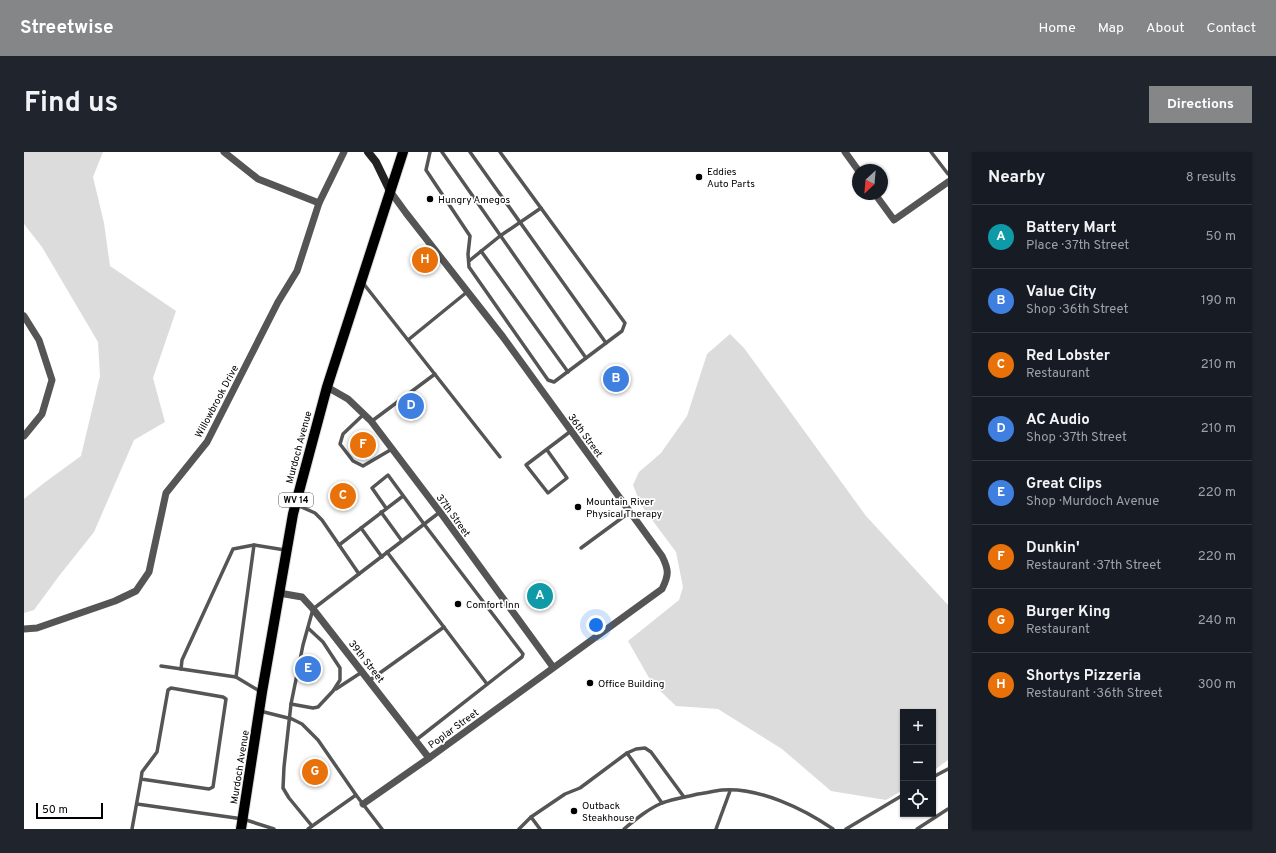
<!DOCTYPE html>
<meta charset="utf-8">
<style>
:root{--surface:#171b24;--page:#20242c;--text:#f1f3f6;--muted:#9ea1a6;--line:#363941;--accent:#858687}
body{margin:0;font-family:Overpass,sans-serif;background:var(--page);color:var(--text)}
.controls{position:absolute;right:12px;bottom:12px;display:grid;overflow:hidden;border-radius:0px;box-shadow:0 1px 3px #0004}
.controls button{width:36px;height:36px;display:grid;place-items:center;padding:0;border:0;border-bottom:1px solid var(--line);background:var(--surface);color:var(--text);font:20px sans-serif}
.compass{position:absolute;left:828px;top:12px;width:36px;height:36px;border-radius:50%;background:var(--surface);box-shadow:0 1px 3px #0004;rotate:206deg}
.scale{position:absolute;left:12px;bottom:10px;width:67px;box-sizing:border-box;padding-left:4px;border:2px solid #000;border-top:0;font-size:11px;line-height:14px;white-space:nowrap;color:#000;-webkit-text-stroke:3px #fff;paint-order:stroke}
.you{position:absolute;left:572px;top:473px;width:14px;height:14px;margin:-10px;border:3px solid #fff;border-radius:50%;background:#1a73e8;box-shadow:0 0 0 6px #1a73e833}
.badge{display:grid;place-items:center;width:26px;height:26px;border-radius:50%;background:var(--accent);color:#fff;font-size:13px;font-weight:700}
.pin{position:absolute;translate:-50% -50%;border:2px solid #fff;box-shadow:0 1px 4px #0006}
.list{margin:0;padding:0;list-style:none}
h2{display:flex;justify-content:space-between;align-items:center;height:52px;margin:0;padding:0 16px;font-size:17px}
h2 small{font-size:13px;font-weight:400;color:var(--muted)}
.list li{display:grid;grid-template-columns:26px 1fr auto;gap:12px;align-items:center;box-sizing:border-box;height:64px;padding:0 16px;border-top:1px solid var(--line)}
.list b{display:block;font-size:15px;white-space:nowrap}
.list p{margin:0;font-size:13px;white-space:nowrap;color:var(--muted)}
.list em{font-size:13px;font-style:normal;color:var(--muted)}
.icon{flex:none;width:22px;height:22px;fill:none;stroke:currentColor;stroke-width:2;stroke-linecap:round;stroke-linejoin:round}
.map{position:relative;flex:none;width:924px;height:677px;overflow:hidden;border-radius:0px}
header{display:flex;align-items:center;gap:24px;box-sizing:border-box;height:56px;padding:0 20px;background:var(--accent);color:#fff}
header strong{font-size:19px}
nav{display:flex;gap:22px;margin-inline-start:auto;font-size:14px}
.intro{display:flex;align-items:center;justify-content:space-between;box-sizing:border-box;height:96px;padding:0 24px}
h1{margin:0;font-size:28px}
.button{padding:10px 18px;border-radius:0px;background:var(--accent);color:#fff;font-size:14px;font-weight:700}
main{display:flex;gap:24px;padding:0 24px}
aside{flex:1;background:var(--surface);border-radius:0px;box-shadow:0 1px 3px #0004}
.map>svg:first-child{display:block}
.green{fill:#dcdcdc}
.lines{fill:none;stroke-linecap:round;stroke-linejoin:round}
.primary-casing{stroke:#dbdbdb;stroke-width:12}
.lane{stroke:#555;stroke-width:3.5}
.street{stroke:#555;stroke-width:7}
.secondary{stroke:#222;stroke-width:8}
.primary{stroke:#000;stroke-width:10}
.poi-dot{fill:#000;stroke:#fff;stroke-width:1.5}
.labels{text-anchor:middle;stroke-width:3.5;stroke-linejoin:round;paint-order:stroke}
.shield{fill:#fff;stroke:#4c4c4c;stroke-width:1}
.shield-label{font-size:9px;font-weight:bold;fill:#000}
.poi-label{font-size:10px;fill:#000;stroke:#fff;text-anchor:start}
.street-label{font-size:10px;fill:#000;stroke:#fff}
</style>
<header>
<strong>Streetwise</strong>
<nav><a>Home</a><a>Map</a><a>About</a><a>Contact</a></nav>
</header>
<div class="intro"><h1>Find us</h1><a class="button">Directions</a></div>
<main>
<div class="map">
<svg width="924" height="677" viewBox="0 0 924 677">
<rect width="100%" height="100%" fill="#fff"/>
<g class="green">
<path d="M 0,0 L 79,0 L 69,25 L 80,71 L 86,114 L 152,159 L 129,226 L 141,270 L 110,288 L 70,380 L 35,424 L 10,458 L 0,461 L 0,347 L 20,331 L 57,304 L 76,224 L 74,190 L 18,95 L 0,72 Z"/>
<path d="M 706,182 L 720,196 L 842,364 L 924,453 L 924,608 L 909,619 L 909,560 L 879,560 L 879,638 L 862,648 L 807,639 L 758,597 L 694,557 L 652,554 L 628,531 L 604,489 L 655,448 L 659,435 L 652,400 L 617,353 L 609,333 L 615,320 L 637,301 L 663,264 L 683,202 Z"/>
</g>
<g class="lines">
<defs>
<path id="primary" d="M 217,677 L 238,540 L 269,362 L 303,235 L 379,0"/>
</defs>
<use href="#primary" class="primary-casing"/>
<g class="lane">
<path d="M 406,0 L 402,18 L 446,84 L 444,102 L 445,115 L 524,228 L 530,230 L 598,179 L 601,171 L 476,0"/>
<path d="M 418,0 L 562,206"/>
<path d="M 446,0 L 582,191"/>
<path d="M 907,0 L 924,22"/>
<path d="M 457,99 L 544,220"/>
<path d="M 445,109 L 476,84 L 517,56"/>
<path d="M 339,131 L 476,305"/>
<path d="M 384,188 L 443,140"/>
<path d="M 340,262 L 319,282 L 316,292 L 329,309 L 339,314 L 368,297"/>
<path d="M 348,269 L 411,222"/>
<path d="M 523,298 L 543,326 L 524,341 L 502,313 L 547,279"/>
<path d="M 273,353 L 291,361 L 298,368 L 335,422"/>
<path d="M 362,356 L 348,336 L 364,323 L 400,372 L 499,502 L 498,505 L 392,588"/>
<path d="M 357,360 L 378,389"/>
<path d="M 337,376 L 358,405"/>
<path d="M 315,393 L 379,344"/>
<path d="M 557,396 L 606,360"/>
<path d="M 363,400 L 463,532"/>
<path d="M 137,514 L 212,525 L 237,540"/>
<path d="M 157,517 L 158,508 L 209,397 L 230,393"/>
<path d="M 212,525 L 230,393 L 261,398"/>
<path d="M 346,528 L 420,475"/>
<path d="M 312,537 L 338,520"/>
<path d="M 267,552 L 289,556 L 294,555 L 309,539 L 316,528 L 316,516 L 299,490 L 284,476"/>
<path d="M 236,559 L 268,567 L 278,572 L 294,588 L 332,643 L 358,677"/>
<path d="M 603,601 L 638,651"/>
<path d="M 909,625 L 924,617"/>
<path d="M 113,652 L 219,667 L 250,677"/>
<path d="M 507,665 L 516,677"/>
<path d="M 288,674 L 265,646 L 259,636 L 260,615 L 267,552 L 279,493 L 289,457 L 416,360"/>
<path d="M 108,677 L 117,627 L 118,620 L 133,600 L 144,538 L 147,536 L 199,545 L 202,547 L 189,635 L 185,637 L 117,627"/>
<path d="M 284,677 L 332,643"/>
<path d="M 495,677 L 507,665 L 541,642 L 556,636 L 603,601 L 612,597 L 621,596 L 627,600 L 660,645"/>
<path d="M 600,677 C 612,667 624,657 638,651 C 649,647 662,645 674,642 C 682,641 690,639 698,638 C 735,635 780,657 809,677"/>
<path d="M 692,677 L 706,639"/>
<path d="M 822,677 L 879,643"/>
<path d="M 893,677 L 924,657"/>
</g>
<g class="street">
<path d="M 200,0 L 234,27 L 295,51"/>
<path d="M 821,0 L 834,18"/>
<path d="M 851,42 L 870,68 L 924,30"/>
<path d="M 0,164 L 15,188 L 28,228 L 18,262 L 0,284"/>
<path d="M 303,235 L 324,247 L 347,269 L 416,360 L 529,515"/>
<path d="M 255,441 L 278,445 L 289,457 L 405,606"/>
<path d="M 0,477 L 13,476 L 91,449 L 112,439 L 125,420 L 142,341 L 183,290 L 254,150 L 273,119 L 295,51 L 320,0"/>
<path d="M 339,652 L 405,606 L 638,437 C 645,423 645,418 638,404 L 479,185 L 382,61 L 366,39"/>
</g>
<path class="secondary" d="M 344,0 L 352,10 L 366,39"/>
<use href="#primary" class="primary"/>
</g>
<g class="poi-dot">
<circle cx="675" cy="25" r="4"/>
<circle cx="406" cy="47" r="4"/>
<circle cx="554" cy="355" r="4"/>
<circle cx="434" cy="452" r="4"/>
<circle cx="566" cy="531" r="4"/>
<circle cx="550" cy="659" r="4"/>
</g>
<g class="labels">
<rect class="shield" x="255" y="341" width="34" height="14" rx="3"/>
<g class="shield-label">
<text x="272" y="351">WV 14</text>
</g>
<g class="poi-label">
<text x="683" y="23">Eddies<tspan x="683" dy="12">Auto Parts</tspan></text>
<text x="414" y="51">Hungry Amegos</text>
<text x="562" y="353">Mountain River<tspan x="562" dy="12">Physical Therapy</tspan></text>
<text x="442" y="456">Comfort Inn</text>
<text x="574" y="535">Office Building</text>
<text x="558" y="657">Outback<tspan x="558" dy="12">Steakhouse</tspan></text>
</g>
<g class="street-label">
<text transform="translate(192 249) rotate(-62)" y="4">Willowbrook Drive</text>
<text transform="translate(562 283) rotate(54)" y="4">36th Street</text>
<text transform="translate(274 295) rotate(-75)" y="4">Murdoch Avenue</text>
<text transform="translate(430 363) rotate(54)" y="4">37th Street</text>
<text transform="translate(343 509) rotate(52)" y="4">39th Street</text>
<text transform="translate(429 576) rotate(-36)" y="4">Poplar Street</text>
<text transform="translate(215 615) rotate(-81)" y="4">Murdoch Avenue</text>
</g>
</g>
</svg>
<div class="controls">
<button>+</button>
<button>−</button>
<button><svg class="icon" aria-label="locate" viewBox="0 0 24 24"><circle cx="12" cy="12" r="6"/><path d="M12 2v4M12 18v4M2 12h4M18 12h4"/></svg></button>
</div>
<svg class="compass" viewBox="-18 -18 36 36"><path d="M0-13l5 13h-10z" fill="#e53935"/><path d="M0 13l5-13h-10z" fill="#9ea1a6"/></svg>
<div class="scale">50 m</div>
<div class="you"></div>
<div class="pin badge" style="left:516px;top:444px;background:#0f9aa8">A</div>
<div class="pin badge" style="left:592px;top:227px;background:#3f7fe0">B</div>
<div class="pin badge" style="left:319px;top:344px;background:#e8710a">C</div>
<div class="pin badge" style="left:387px;top:254px;background:#3f7fe0">D</div>
<div class="pin badge" style="left:284px;top:517px;background:#3f7fe0">E</div>
<div class="pin badge" style="left:339px;top:293px;background:#e8710a">F</div>
<div class="pin badge" style="left:291px;top:620px;background:#e8710a">G</div>
<div class="pin badge" style="left:401px;top:108px;background:#e8710a">H</div>
</div>
<aside>
<h2>Nearby<small>8 results</small></h2>
<ul class="list">
<li><span class="badge" style="background:#0f9aa8">A</span><div><b>Battery Mart</b><p>Place · 37th Street</p></div><em>50 m</em></li>
<li><span class="badge" style="background:#3f7fe0">B</span><div><b>Value City</b><p>Shop · 36th Street</p></div><em>190 m</em></li>
<li><span class="badge" style="background:#e8710a">C</span><div><b>Red Lobster</b><p>Restaurant</p></div><em>210 m</em></li>
<li><span class="badge" style="background:#3f7fe0">D</span><div><b>AC Audio</b><p>Shop · 37th Street</p></div><em>210 m</em></li>
<li><span class="badge" style="background:#3f7fe0">E</span><div><b>Great Clips</b><p>Shop · Murdoch Avenue</p></div><em>220 m</em></li>
<li><span class="badge" style="background:#e8710a">F</span><div><b>Dunkin'</b><p>Restaurant · 37th Street</p></div><em>220 m</em></li>
<li><span class="badge" style="background:#e8710a">G</span><div><b>Burger King</b><p>Restaurant</p></div><em>240 m</em></li>
<li><span class="badge" style="background:#e8710a">H</span><div><b>Shortys Pizzeria</b><p>Restaurant · 36th Street</p></div><em>300 m</em></li>
</ul>
</aside>
</main>
